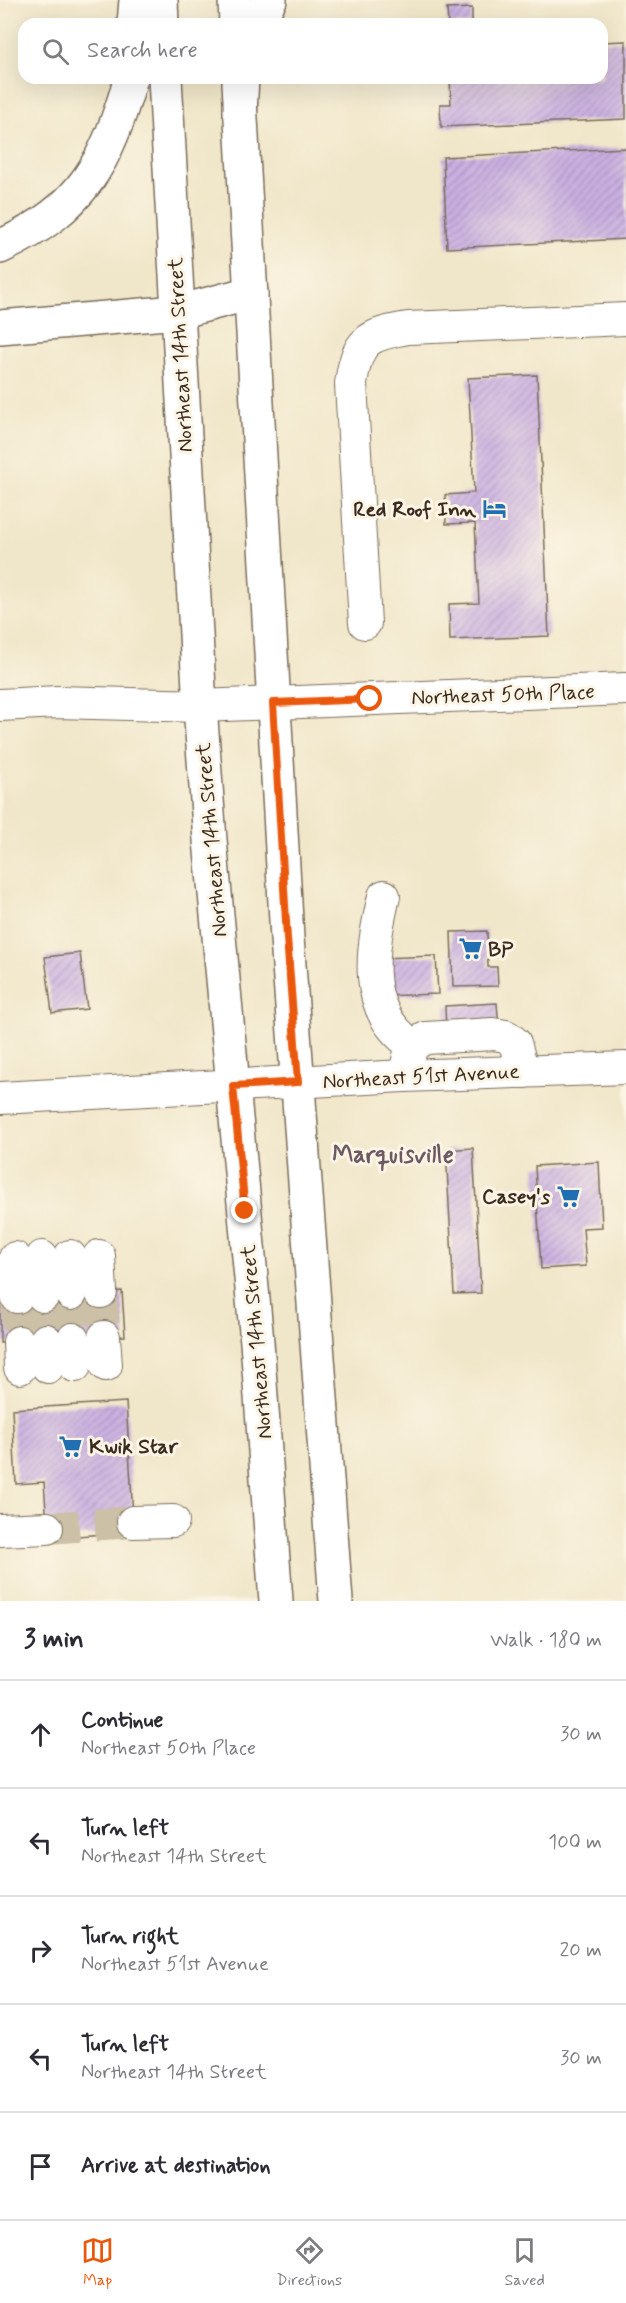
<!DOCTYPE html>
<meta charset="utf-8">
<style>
:root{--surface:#fff;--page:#f7f7f7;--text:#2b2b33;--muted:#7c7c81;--line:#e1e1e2;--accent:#ea580c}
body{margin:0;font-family:Mynerve,sans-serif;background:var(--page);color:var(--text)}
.stop{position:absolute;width:18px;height:18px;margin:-14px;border:4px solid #ea580c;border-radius:50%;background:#fff}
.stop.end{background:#ea580c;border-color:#fff;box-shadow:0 2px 6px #0008}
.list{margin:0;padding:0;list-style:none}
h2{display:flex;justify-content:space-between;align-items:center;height:78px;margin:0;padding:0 24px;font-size:26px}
h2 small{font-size:20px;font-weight:400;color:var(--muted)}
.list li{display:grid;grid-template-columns:39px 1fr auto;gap:18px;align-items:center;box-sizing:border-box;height:108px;padding:0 24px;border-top:2px solid var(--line)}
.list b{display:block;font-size:22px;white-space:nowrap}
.list p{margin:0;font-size:20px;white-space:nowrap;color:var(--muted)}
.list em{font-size:20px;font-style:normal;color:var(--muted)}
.icon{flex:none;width:33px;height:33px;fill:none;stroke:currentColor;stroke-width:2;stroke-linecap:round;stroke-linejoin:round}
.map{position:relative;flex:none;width:626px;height:1601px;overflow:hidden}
.search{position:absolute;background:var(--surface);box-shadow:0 6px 24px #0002;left:18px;right:18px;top:18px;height:66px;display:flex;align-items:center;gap:15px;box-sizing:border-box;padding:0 21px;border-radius:18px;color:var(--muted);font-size:22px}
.sheet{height:618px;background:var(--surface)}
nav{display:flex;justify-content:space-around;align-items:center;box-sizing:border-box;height:84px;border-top:2px solid var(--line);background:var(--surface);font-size:16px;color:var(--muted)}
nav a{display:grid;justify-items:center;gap:3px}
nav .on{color:var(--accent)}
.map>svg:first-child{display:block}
.building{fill:url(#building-hatch)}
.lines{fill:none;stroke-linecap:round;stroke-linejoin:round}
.minor-tunnel{stroke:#ccc0a7;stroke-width:32;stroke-dasharray:32 16;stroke-linecap:butt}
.minor-casing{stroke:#7a6c5a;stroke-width:34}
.major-casing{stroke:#7a6c5a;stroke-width:36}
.highway-casing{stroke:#7a6c5a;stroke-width:36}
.minor{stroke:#fff;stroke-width:32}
.major{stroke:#fff;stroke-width:33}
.highway{stroke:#fff;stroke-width:33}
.route{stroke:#ea580c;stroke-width:8}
.labels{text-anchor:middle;stroke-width:6;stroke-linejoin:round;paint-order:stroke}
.street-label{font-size:21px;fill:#3b2a1e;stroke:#fcf5e5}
.poi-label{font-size:21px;font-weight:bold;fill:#3b2a1e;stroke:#fcf5e5;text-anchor:end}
.quarter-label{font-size:24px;font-weight:bold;fill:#6d5963;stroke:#fcf5e5}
</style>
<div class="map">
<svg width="626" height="1601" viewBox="0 0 626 1601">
<defs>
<pattern id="building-hatch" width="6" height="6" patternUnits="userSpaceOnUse" patternTransform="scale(1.5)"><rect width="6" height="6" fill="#cab0e2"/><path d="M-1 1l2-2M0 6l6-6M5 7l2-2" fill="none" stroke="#a58fb7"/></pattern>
</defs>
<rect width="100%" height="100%" fill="#fcf5e5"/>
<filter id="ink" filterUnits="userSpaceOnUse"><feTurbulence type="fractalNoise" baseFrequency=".0167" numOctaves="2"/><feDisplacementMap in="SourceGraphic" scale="12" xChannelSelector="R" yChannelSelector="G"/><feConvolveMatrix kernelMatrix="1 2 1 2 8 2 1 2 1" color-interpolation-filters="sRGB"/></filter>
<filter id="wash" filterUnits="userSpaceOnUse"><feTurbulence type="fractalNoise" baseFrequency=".008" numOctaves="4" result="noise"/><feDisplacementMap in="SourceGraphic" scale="24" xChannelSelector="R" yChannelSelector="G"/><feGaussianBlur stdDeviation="1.35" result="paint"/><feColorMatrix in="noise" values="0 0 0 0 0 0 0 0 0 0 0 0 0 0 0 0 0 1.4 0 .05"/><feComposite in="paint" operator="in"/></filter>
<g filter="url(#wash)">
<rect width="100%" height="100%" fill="#f0e6c9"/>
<g id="blocks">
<g class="building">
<path d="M 472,8 L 472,24 L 448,24 L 447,9 Z"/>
<path d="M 626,41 L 626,119 L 441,127 L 440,104 L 451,104 L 450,78 L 602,78 L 602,42 Z"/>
<path d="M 626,148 L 626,239 L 447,248 L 443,157 Z"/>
<path d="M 537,375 L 549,636 L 450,640 L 449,604 L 479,603 L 475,523 L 446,524 L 445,495 L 474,493 L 468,378 Z"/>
<path d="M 487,931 L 488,967 L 497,967 L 498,986 L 453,987 L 451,932 Z"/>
<path d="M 80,953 L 87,1009 L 52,1013 L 45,957 Z"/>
<path d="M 436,956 L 438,994 L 381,996 L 380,958 Z"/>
<path d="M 497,1003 L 499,1030 L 446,1033 L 445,1006 Z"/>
<path d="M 473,1148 L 481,1293 L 454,1294 L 446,1150 Z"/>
<path d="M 599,1162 L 602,1227 L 583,1228 L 586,1266 L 541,1269 L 535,1166 Z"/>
<path d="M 122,1291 L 125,1336 L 0,1343 L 0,1298 Z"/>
<path d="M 126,1402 L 134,1532 L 48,1538 L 44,1482 L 16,1484 L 12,1409 Z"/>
</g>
</g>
</g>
<g filter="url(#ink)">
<use href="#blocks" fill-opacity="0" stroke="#7a6c5a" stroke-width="1.5"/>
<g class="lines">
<g class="minor-tunnel">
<path d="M 101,1292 L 104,1337"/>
<path d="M 71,1294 L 73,1339"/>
<path d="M 43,1296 L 46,1340"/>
<path d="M 17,1297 L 19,1342"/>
<path d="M 47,1528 L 133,1522"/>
</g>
<defs>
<g id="minor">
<path d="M 365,623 L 351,384 C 357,340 367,335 408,328 L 626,319"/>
<path d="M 0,705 L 58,702 L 200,706 L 626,689"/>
<path d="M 384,896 C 372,949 360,1009 412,1045"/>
<path d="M 404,1076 L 412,1045 L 426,1038 L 493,1034 L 506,1036 L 515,1043 L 523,1072"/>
<path d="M 0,1098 L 404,1076 L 626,1068"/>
<path d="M 70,1256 L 71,1294"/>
<path d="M 99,1256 L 101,1292"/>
<path d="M 42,1257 L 43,1296"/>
<path d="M 15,1258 L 17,1297"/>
<path d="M 104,1337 L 106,1365"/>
<path d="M 73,1339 L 75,1366"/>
<path d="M 46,1340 L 48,1367"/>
<path d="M 19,1342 L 20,1368"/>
<path d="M 133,1522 L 173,1521"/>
<path d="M 0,1530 L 47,1528"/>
</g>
<g id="major">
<path d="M 161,0 L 162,24"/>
<path d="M 235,0 L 236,24"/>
<path d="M 165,78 L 200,706 L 210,840 L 257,1342 L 276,1601"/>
<path d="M 239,83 L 287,938 L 336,1601"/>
</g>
<g id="highway">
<path d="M 134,24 L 136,0"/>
<path d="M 256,24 L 270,0"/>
<path d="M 240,112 L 242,78"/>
<path d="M 0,247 C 84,208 106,163 131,78"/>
<path d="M 0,327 L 178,312 L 251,293"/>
</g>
</defs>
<use href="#minor" class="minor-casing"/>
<use href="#major" class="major-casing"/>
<use href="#highway" class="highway-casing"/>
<use href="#minor" class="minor"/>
<use href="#major" class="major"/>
<use href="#highway" class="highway"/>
</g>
</g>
<g class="lines" filter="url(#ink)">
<path class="route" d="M 245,1211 L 233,1086 L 298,1082 L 287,938 L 273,703 L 370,699"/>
</g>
<defs>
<symbol id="hotel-bare" viewBox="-9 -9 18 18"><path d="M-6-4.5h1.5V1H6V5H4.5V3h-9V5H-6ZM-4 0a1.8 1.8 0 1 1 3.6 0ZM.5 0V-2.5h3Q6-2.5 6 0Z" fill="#1f6fb2" stroke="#fcf5e5" stroke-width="2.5" paint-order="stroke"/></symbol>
<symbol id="supermarket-bare" viewBox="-9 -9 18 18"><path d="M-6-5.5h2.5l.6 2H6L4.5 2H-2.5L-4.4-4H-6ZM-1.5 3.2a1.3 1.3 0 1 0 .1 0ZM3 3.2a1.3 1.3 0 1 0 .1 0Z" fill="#1f6fb2" stroke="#fcf5e5" stroke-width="2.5" paint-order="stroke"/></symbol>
</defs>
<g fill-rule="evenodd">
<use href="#hotel-bare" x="478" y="492" width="33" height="33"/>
<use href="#supermarket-bare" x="454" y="932" width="33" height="33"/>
<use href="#supermarket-bare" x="552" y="1180" width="33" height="33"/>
<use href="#supermarket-bare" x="54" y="1430" width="33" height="33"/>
</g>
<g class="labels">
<g class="street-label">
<text transform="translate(180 355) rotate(-93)" y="7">Northeast 14th Street</text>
<text transform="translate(503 694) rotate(-2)" y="7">Northeast 50th Place</text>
<text transform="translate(211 840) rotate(-95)" y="7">Northeast 14th Street</text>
<text transform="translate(421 1076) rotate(-3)" y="7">Northeast 51st Avenue</text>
<text transform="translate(256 1342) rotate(-95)" y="7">Northeast 14th Street</text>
</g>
<g class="poi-label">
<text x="476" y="516">Red Roof Inn</text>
<text x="488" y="956" text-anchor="start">BP</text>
<text x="550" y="1203">Casey's</text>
<text x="89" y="1453" text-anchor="start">Kwik Star</text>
</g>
<g class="quarter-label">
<text x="393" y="1162">Marquisville</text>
</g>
</g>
</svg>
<div class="stop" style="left:370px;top:699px"></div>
<div class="stop end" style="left:245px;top:1211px"></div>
<div class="search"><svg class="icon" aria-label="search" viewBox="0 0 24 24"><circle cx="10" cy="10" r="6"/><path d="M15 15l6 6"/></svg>Search here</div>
</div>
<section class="sheet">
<h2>3 min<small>Walk · 180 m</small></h2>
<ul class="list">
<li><svg class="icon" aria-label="ahead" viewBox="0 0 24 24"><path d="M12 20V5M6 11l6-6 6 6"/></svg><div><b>Continue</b><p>Northeast 50th Place</p></div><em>30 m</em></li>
<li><svg class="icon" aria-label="left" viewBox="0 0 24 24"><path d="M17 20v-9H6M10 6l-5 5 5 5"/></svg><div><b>Turn left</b><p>Northeast 14th Street</p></div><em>100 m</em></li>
<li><svg class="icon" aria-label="right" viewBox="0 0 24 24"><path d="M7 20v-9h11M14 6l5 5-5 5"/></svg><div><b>Turn right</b><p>Northeast 51st Avenue</p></div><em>20 m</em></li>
<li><svg class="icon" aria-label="left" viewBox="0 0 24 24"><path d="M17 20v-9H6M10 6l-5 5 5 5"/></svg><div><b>Turn left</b><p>Northeast 14th Street</p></div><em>30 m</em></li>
<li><svg class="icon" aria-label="arrive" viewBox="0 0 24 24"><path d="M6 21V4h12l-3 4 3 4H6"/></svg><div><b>Arrive at destination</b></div></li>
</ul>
</section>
<nav>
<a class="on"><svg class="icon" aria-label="map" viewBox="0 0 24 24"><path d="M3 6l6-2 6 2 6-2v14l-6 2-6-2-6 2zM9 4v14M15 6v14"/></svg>Map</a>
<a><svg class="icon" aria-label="directions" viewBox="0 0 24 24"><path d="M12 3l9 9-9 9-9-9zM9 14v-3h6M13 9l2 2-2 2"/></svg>Directions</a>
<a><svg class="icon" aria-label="saved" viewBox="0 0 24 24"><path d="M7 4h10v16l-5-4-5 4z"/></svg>Saved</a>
</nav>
